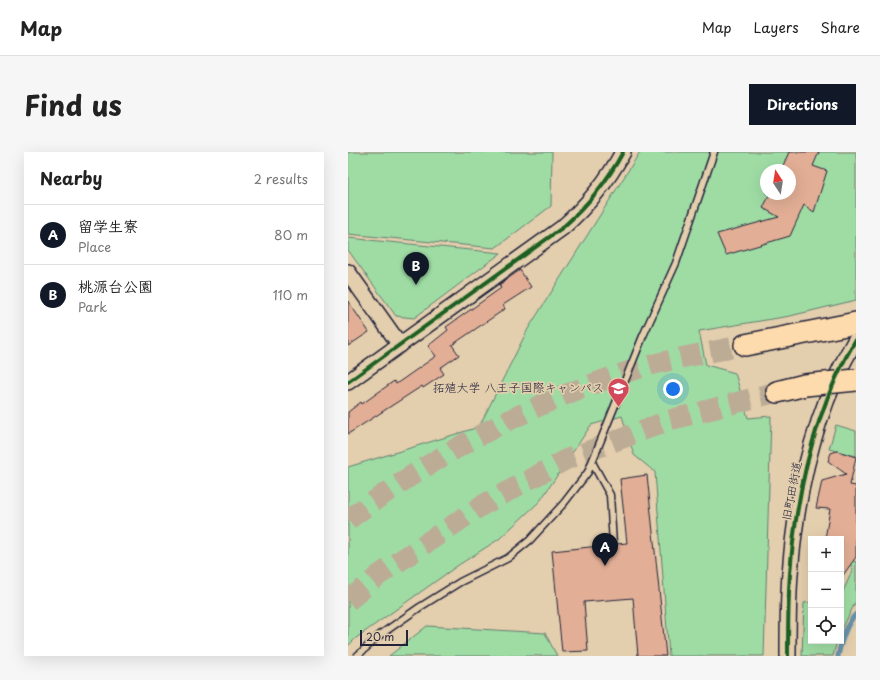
<!DOCTYPE html>
<meta charset="utf-8">
<style>
:root{--surface:#fff;--page:#f6f6f6;--text:#222;--muted:#767676;--line:#e0e0e0;--accent:#111827}
body{margin:0;font-family:"Playpen Sans","Klee One",sans-serif;background:var(--page);color:var(--text)}
.controls{position:absolute;right:12px;bottom:12px;display:grid;overflow:hidden;border-radius:0px;box-shadow:0 4px 16px #0002}
.controls button{width:36px;height:36px;display:grid;place-items:center;padding:0;border:0;border-bottom:1px solid var(--line);background:var(--surface);color:var(--text);font:20px sans-serif}
.compass{position:absolute;left:412px;top:12px;width:36px;height:36px;border-radius:50%;background:var(--surface);box-shadow:0 4px 16px #0002;rotate:348deg}
.scale{position:absolute;left:12px;bottom:10px;width:48px;box-sizing:border-box;padding-left:4px;border:2px solid #22223b;border-top:0;font-size:11px;line-height:14px;white-space:nowrap;color:#22223b;-webkit-text-stroke:3px #e3cead;paint-order:stroke}
.you{position:absolute;left:325px;top:237px;width:14px;height:14px;margin:-10px;border:3px solid #fff;border-radius:50%;background:#1a73e8;box-shadow:0 0 0 6px #1a73e833}
.badge{display:grid;place-items:center;width:26px;height:26px;border-radius:50%;background:var(--accent);color:#fff;font-size:13px;font-weight:700}
.pin{position:absolute;translate:-50% -33px;filter:drop-shadow(0 1px 2px #0008)}
.pin::after{content:'';position:absolute;top:21px;width:14px;height:12px;background:inherit;clip-path:polygon(0 0,100% 0,50% 100%)}
.list{margin:0;padding:0;list-style:none}
h2{display:flex;justify-content:space-between;align-items:center;height:52px;margin:0;padding:0 16px;font-size:17px}
h2 small{font-size:13px;font-weight:400;color:var(--muted)}
.list li{display:grid;grid-template-columns:26px 1fr auto;gap:12px;align-items:center;box-sizing:border-box;height:60px;padding:0 16px;border-top:1px solid var(--line)}
.list b{display:block;font-size:15px;white-space:nowrap}
.list p{margin:0;font-size:13px;white-space:nowrap;color:var(--muted)}
.list em{font-size:13px;font-style:normal;color:var(--muted)}
.icon{flex:none;width:22px;height:22px;fill:none;stroke:currentColor;stroke-width:2;stroke-linecap:round;stroke-linejoin:round}
.map{position:relative;flex:none;width:508px;height:504px;overflow:hidden;border-radius:0px}
header{display:flex;align-items:center;gap:24px;box-sizing:border-box;height:56px;padding:0 20px;background:var(--surface);border-bottom:1px solid var(--line)}
header strong{font-size:19px}
nav{display:flex;gap:22px;margin-inline-start:auto;font-size:14px}
.intro{display:flex;align-items:center;justify-content:space-between;box-sizing:border-box;height:96px;padding:0 24px}
h1{margin:0;font-size:28px}
.button{padding:10px 18px;border-radius:0px;background:var(--accent);color:#fff;font-size:14px;font-weight:700}
main{display:flex;gap:24px;padding:0 24px}
aside{flex:1;background:var(--surface);border-radius:0px;box-shadow:0 4px 16px #0002}
.map>svg:first-child{display:block}
.green{fill:#9fdca4;stroke:#607f70;fill-rule:evenodd}
.lines{fill:none;stroke-linecap:round;stroke-linejoin:round}
.stream{stroke:#6792ab;stroke-width:5}
.building{fill:#e2ae95;stroke:#22223b}
.trunk-tunnel{stroke:#bcac96;stroke-width:21;stroke-dasharray:21 10;stroke-linecap:butt}
.service-casing{stroke:#22223b;stroke-width:9}
.tertiary-casing{stroke:#22223b;stroke-width:18}
.trunk-casing{stroke:#22223b;stroke-width:24}
.service{stroke:#e3cead;stroke-width:6}
.tertiary{stroke:#e3cead;stroke-width:15}
.trunk{stroke:#fedbac;stroke-width:21}
.trunk-bridge-casing{stroke:#22223b;stroke-width:24;stroke-linecap:butt}
.trunk-bridge{stroke:#fedbac;stroke-width:21}
.cycleway-casing{stroke:#e3cead;stroke-width:6}
.cycleway{stroke:#1b5e20;stroke-width:4}
.labels{text-anchor:middle;stroke-width:3.5;stroke-linejoin:round;paint-order:stroke}
.poi-label{font-size:12px;fill:#22223b;stroke:#e3cead;text-anchor:end}
.street-label{font-size:12px;fill:#22223b;stroke:#e3cead}
</style>
<header>
<strong>Map</strong>
<nav><a>Map</a><a>Layers</a><a>Share</a></nav>
</header>
<div class="intro"><h1>Find us</h1><a class="button">Directions</a></div>
<main>
<aside>
<h2>Nearby<small>2 results</small></h2>
<ul class="list">
<li><span class="badge">A</span><div><b>留学生寮</b><p>Place</p></div><em>80 m</em></li>
<li><span class="badge">B</span><div><b>桃源台公園</b><p>Park</p></div><em>110 m</em></li>
</ul>
</aside>
<div class="map">
<svg width="508" height="504" viewBox="0 0 508 504">
<rect width="100%" height="100%" fill="#e3cead"/>
<filter id="ink" filterUnits="userSpaceOnUse"><feTurbulence type="fractalNoise" baseFrequency=".025" numOctaves="2"/><feDisplacementMap in="SourceGraphic" scale="8" xChannelSelector="R" yChannelSelector="G"/><feConvolveMatrix kernelMatrix="1 2 1 2 8 2 1 2 1" color-interpolation-filters="sRGB"/></filter>
<g filter="url(#ink)">
<g class="green">
<path d="M 0,0 L 204,0 L 203,54 L 147,96 L 0,82 Z"/>
<path d="M 292,0 L 508,0 L 508,148 L 442,164 L 351,179 L 358,213 L 387,221 L 400,266 L 423,264 L 416,504 L 321,504 L 307,320 L 286,303 L 274,264 L 243,273 L 192,349 L 151,387 L 109,414 L 8,486 L 0,494 L 0,315 L 131,275 L 180,177 ZM 418,18 L 442,18 L 442,42 L 418,42 Z"/>
<path d="M 0,86 L 153,101 L 66,166 L 48,164 L 0,98 Z"/>
<path d="M 488,273 L 508,279 L 508,304 L 481,297 Z"/>
<path d="M 498,406 L 508,410 L 508,449 L 493,479 L 493,444 L 505,417 Z"/>
<path d="M 463,450 L 463,489 L 489,489 L 485,504 L 454,504 L 456,451 Z"/>
<path d="M 79,474 L 197,481 L 209,504 L 41,504 Z"/>
</g>
<g class="lines">
<path class="stream" d="M 490,504 C 493,490 498,472 508,462"/>
</g>
<g class="building">
<path d="M 441,0 L 471,0 L 465,14 L 479,19 L 466,60 L 456,53 L 442,84 L 378,103 L 369,82 L 431,65 L 415,56 L 422,42 L 442,42 L 442,18 L 433,18 Z"/>
<path d="M 172,118 L 183,135 L 155,153 L 157,157 L 104,193 L 111,203 L 92,216 L 96,222 L 75,236 L 74,234 L 0,282 L 0,260 L 13,250 L 14,252 L 46,229 L 48,232 L 88,204 L 80,194 L 100,178 L 98,175 L 153,136 L 151,133 Z"/>
<path d="M 0,149 L 21,180 L 0,194 Z"/>
<path d="M 489,299 L 508,305 L 502,333 L 508,334 L 508,405 L 493,426 L 494,387 L 477,387 L 482,357 L 468,356 L 474,329 L 498,322 L 480,309 L 483,301 Z"/>
<path d="M 299,323 L 318,504 L 290,504 L 285,446 L 236,450 L 240,499 L 214,500 L 204,399 L 261,393 L 266,396 L 269,392 L 279,391 L 272,327 Z"/>
</g>
<g class="lines">
<g class="trunk-tunnel">
<path d="M 0,368 C 89,301 192,245 299,214 C 331,205 365,200 397,193"/>
<path d="M 0,449 L 31,423 L 133,354 L 217,308 L 322,268 L 429,240"/>
</g>
<defs>
<g id="service">
<path d="M 245,312 L 262,343 L 265,392"/>
<path d="M 9,504 L 32,483 L 72,455 L 112,430 L 160,406 L 182,388 L 216,351 L 240,320 L 295,184 L 328,111 L 366,0"/>
</g>
<g id="tertiary">
<path d="M 0,120 L 52,193"/>
<path d="M 0,230 L 214,76 C 239,54 259,30 275,0"/>
<path d="M 440,504 C 440,477 440,449 442,422 C 448,342 467,257 508,187"/>
</g>
<g id="trunk">
<path d="M 397,193 L 508,171"/>
<path d="M 429,240 L 457,233"/>
</g>
</defs>
<use href="#service" class="service-casing"/>
<use href="#tertiary" class="tertiary-casing"/>
<use href="#trunk" class="trunk-casing"/>
<use href="#service" class="service"/>
<use href="#tertiary" class="tertiary"/>
<use href="#trunk" class="trunk"/>
<defs>
<path id="trunk-bridge" d="M 457,233 L 508,228"/>
</defs>
<use href="#trunk-bridge" class="trunk-bridge-casing"/>
<use href="#trunk-bridge" class="trunk-bridge"/>
<defs>
<g id="cycleway">
<path d="M 0,230 L 214,76 C 239,54 259,30 275,0"/>
<path d="M 440,504 C 440,477 440,449 442,422 C 448,342 467,257 508,187"/>
</g>
</defs>
<use href="#cycleway" class="cycleway-casing"/>
<use href="#cycleway" class="cycleway"/>
</g>
</g>
<defs>
<symbol id="university-pin" viewBox="-11 -11 22 30"><path d="M0 17L-7.5 6A9.5 9.5 0 1 1 7.5 6Z" fill="#d1495b" stroke="#e3cead"/><path d="M0-5L7-2L0 1L-7-2ZM-4 1L0 2.5L4 1V4Q0 6-4 4Z" fill="#fff"/></symbol>
</defs>
<g fill-rule="evenodd">
<use href="#university-pin" x="258" y="224" width="25" height="34"/>
</g>
<g class="labels">
<g class="poi-label">
<text x="256" y="240">拓殖大学 八王子国際キャンパス</text>
</g>
<g class="street-label">
<text transform="translate(444 339) rotate(-79)" y="4">旧町田街道</text>
</g>
</g>
</svg>
<div class="controls">
<button>+</button>
<button>−</button>
<button><svg class="icon" aria-label="locate" viewBox="0 0 24 24"><circle cx="12" cy="12" r="6"/><path d="M12 2v4M12 18v4M2 12h4M18 12h4"/></svg></button>
</div>
<svg class="compass" viewBox="-18 -18 36 36"><path d="M0-13l5 13h-10z" fill="#e53935"/><path d="M0 13l5-13h-10z" fill="#767676"/></svg>
<div class="scale">20 m</div>
<div class="you"></div>
<div class="pin badge" style="left:257px;top:414px">A</div>
<div class="pin badge" style="left:68px;top:133px">B</div>
</div>
</main>
